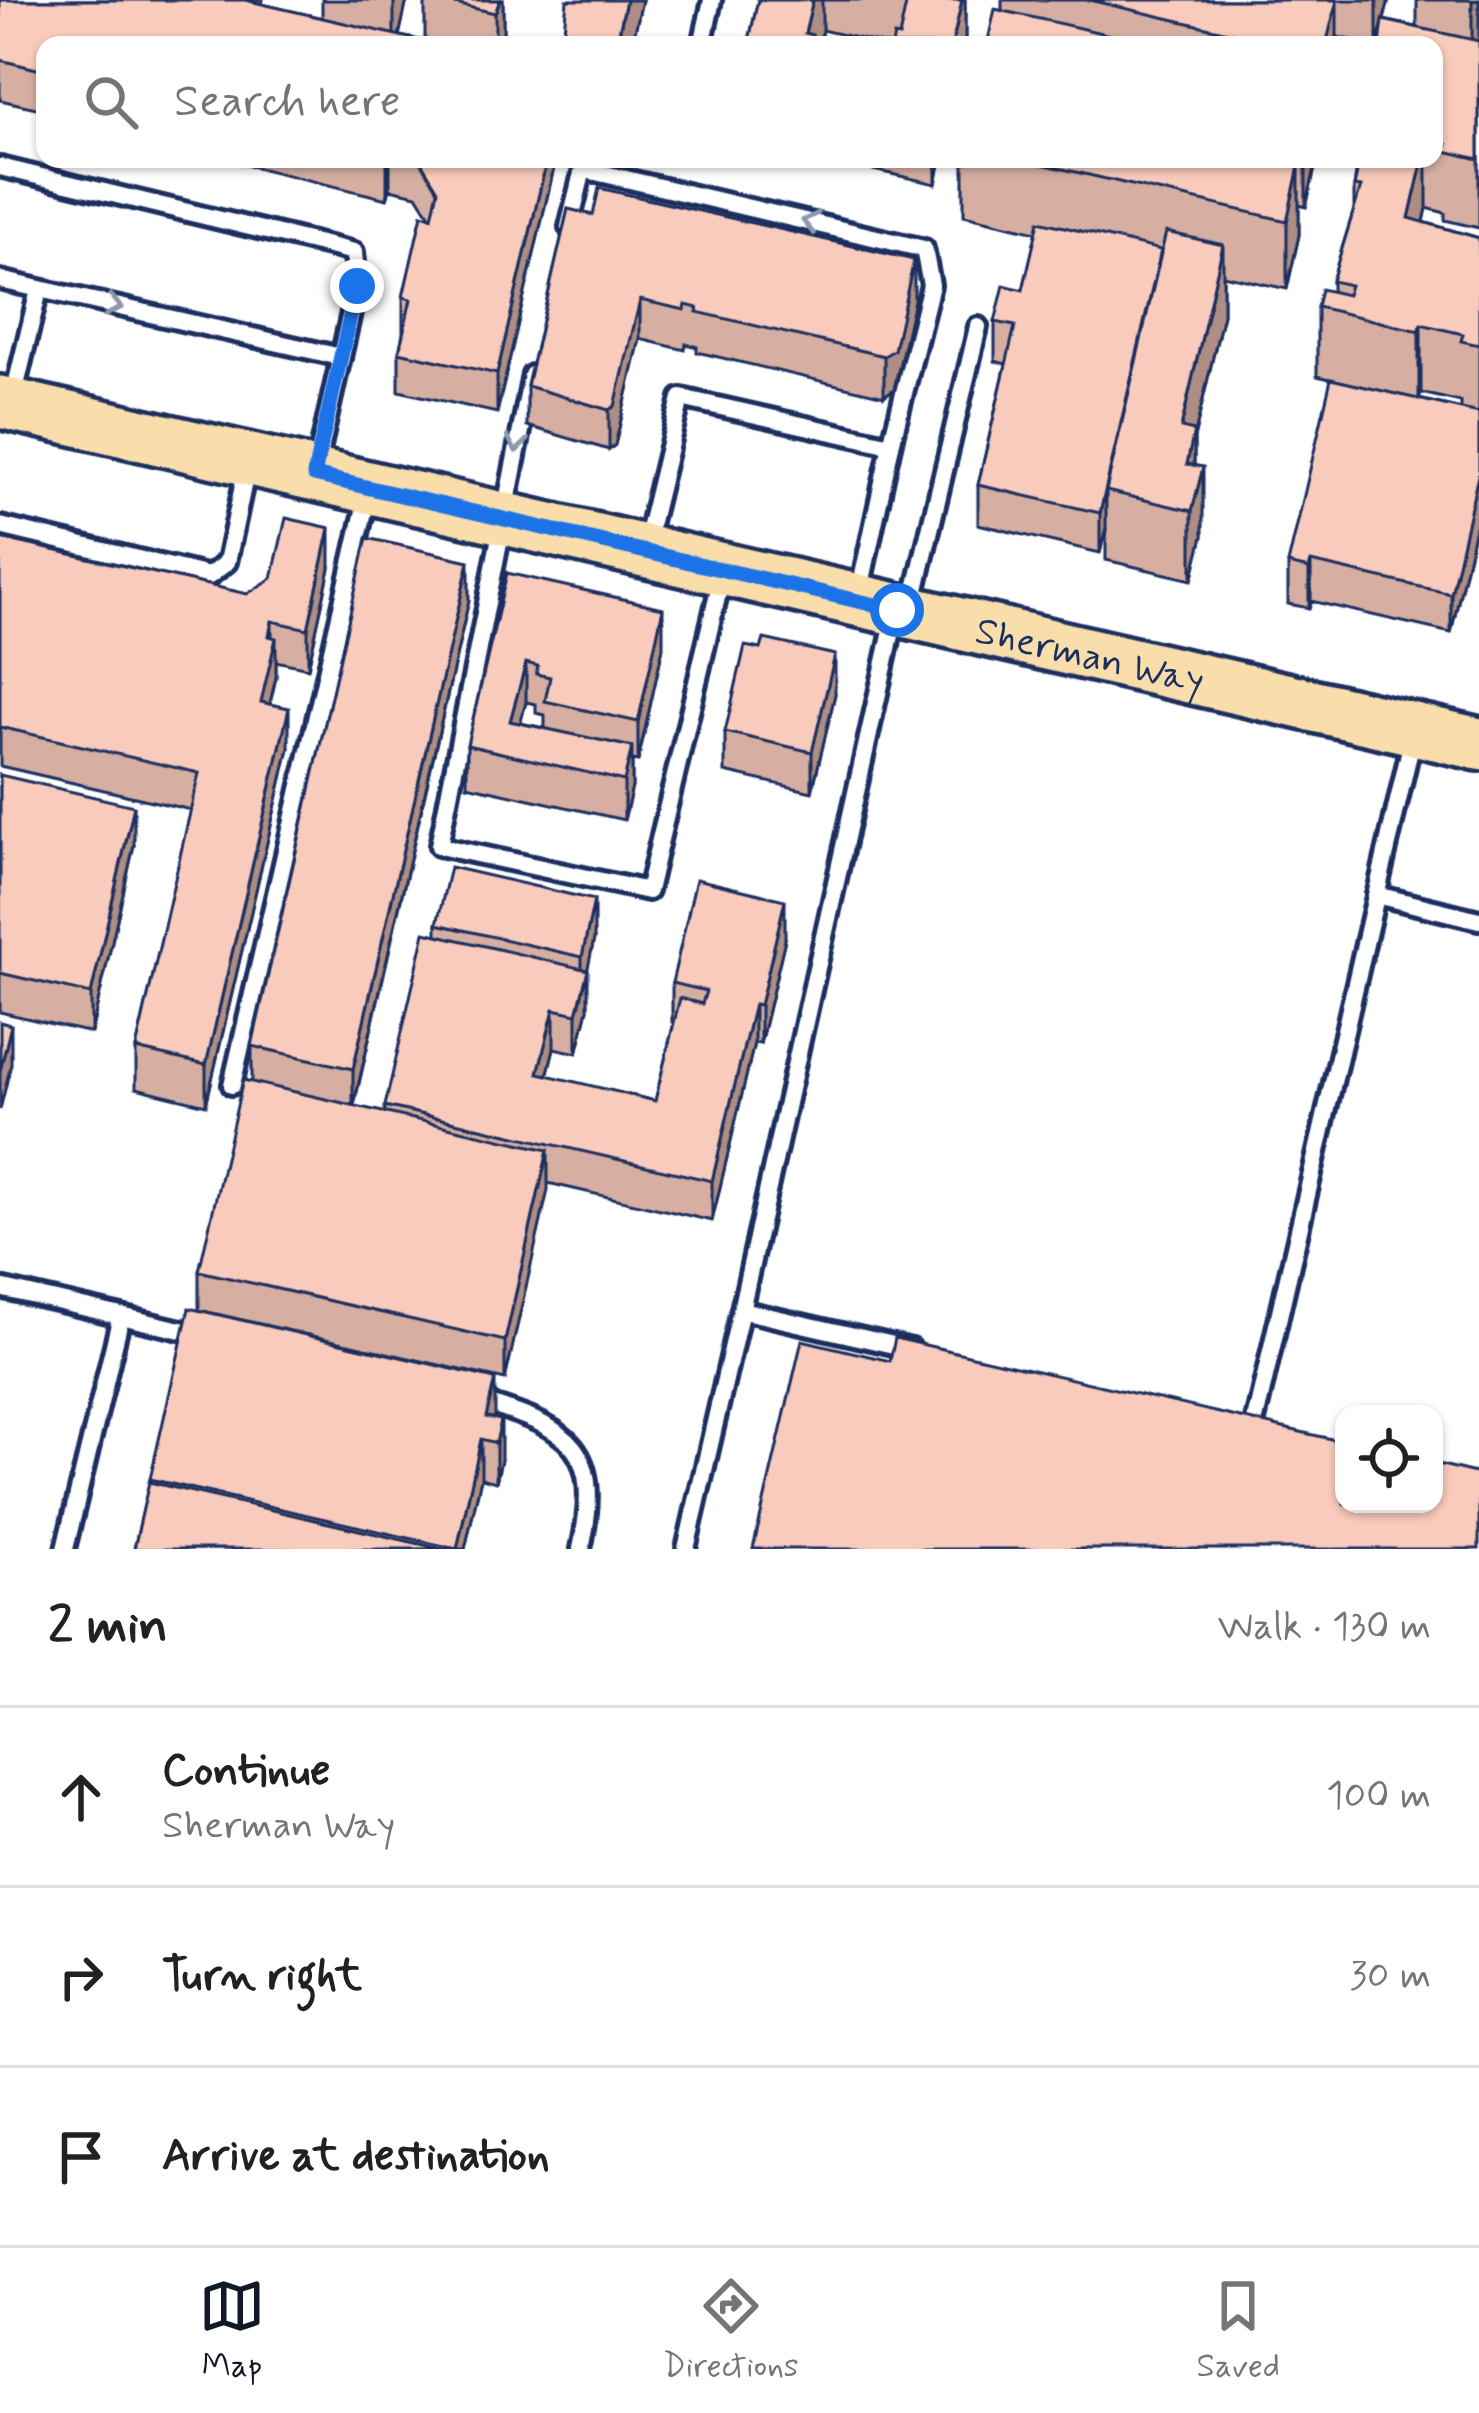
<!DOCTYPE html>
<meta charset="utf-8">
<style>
:root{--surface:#fff;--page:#f2f2f2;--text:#202124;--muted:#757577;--line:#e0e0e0;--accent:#111827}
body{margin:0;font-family:Mynerve,sans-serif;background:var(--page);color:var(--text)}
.controls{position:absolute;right:36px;bottom:36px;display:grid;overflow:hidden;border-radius:24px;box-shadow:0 3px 9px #0004}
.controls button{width:108px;height:108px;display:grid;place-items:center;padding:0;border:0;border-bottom:3px solid var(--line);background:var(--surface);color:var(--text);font:60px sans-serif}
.stop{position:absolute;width:36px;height:36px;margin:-27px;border:9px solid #1a73e8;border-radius:50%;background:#fff}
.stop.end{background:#1a73e8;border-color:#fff;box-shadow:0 3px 12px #0008}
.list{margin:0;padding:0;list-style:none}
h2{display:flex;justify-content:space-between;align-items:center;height:156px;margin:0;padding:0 48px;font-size:51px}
h2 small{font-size:39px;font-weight:400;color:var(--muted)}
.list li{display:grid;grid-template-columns:78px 1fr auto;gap:36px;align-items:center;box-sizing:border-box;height:180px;padding:0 48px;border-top:3px solid var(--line)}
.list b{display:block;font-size:45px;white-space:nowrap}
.list p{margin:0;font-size:39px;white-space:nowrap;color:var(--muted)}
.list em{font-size:39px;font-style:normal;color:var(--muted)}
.icon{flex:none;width:66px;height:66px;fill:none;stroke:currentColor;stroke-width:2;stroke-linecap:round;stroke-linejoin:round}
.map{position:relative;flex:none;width:1479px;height:1549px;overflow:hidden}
.search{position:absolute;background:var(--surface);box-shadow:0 3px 9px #0004;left:36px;right:36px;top:36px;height:132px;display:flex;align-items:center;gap:30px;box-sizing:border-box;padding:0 42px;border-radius:24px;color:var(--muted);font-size:45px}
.sheet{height:696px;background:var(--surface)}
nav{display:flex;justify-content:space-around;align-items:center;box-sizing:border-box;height:168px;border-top:3px solid var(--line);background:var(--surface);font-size:33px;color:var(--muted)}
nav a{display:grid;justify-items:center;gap:6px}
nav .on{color:var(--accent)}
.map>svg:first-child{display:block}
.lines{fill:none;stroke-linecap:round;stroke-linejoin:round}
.lane-casing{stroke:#1b2f5e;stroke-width:26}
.primary-casing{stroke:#1b2f5e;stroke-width:60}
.lane{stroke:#fff;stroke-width:16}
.primary{stroke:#f9deab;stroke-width:51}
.wall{fill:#d6afa2;stroke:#1b2f5e;stroke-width:3;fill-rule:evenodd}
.shaded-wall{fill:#ae8e84;stroke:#1b2f5e;stroke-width:3}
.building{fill:#f9cbbc;stroke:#1b2f5e;stroke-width:3}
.oneway{stroke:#8d97ae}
.route{stroke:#1a73e8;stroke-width:15}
.labels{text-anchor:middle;stroke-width:9;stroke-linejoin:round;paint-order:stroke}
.street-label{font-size:39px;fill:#1b2f5e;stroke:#fff}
</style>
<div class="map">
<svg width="1479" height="1549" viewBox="0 0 1479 1549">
<rect width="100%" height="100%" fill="#fff"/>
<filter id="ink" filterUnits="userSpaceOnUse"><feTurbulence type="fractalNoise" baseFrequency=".00833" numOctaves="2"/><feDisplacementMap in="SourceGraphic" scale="24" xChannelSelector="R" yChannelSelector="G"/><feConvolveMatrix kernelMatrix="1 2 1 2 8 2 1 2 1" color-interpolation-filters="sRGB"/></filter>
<g filter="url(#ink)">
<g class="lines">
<defs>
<g id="lane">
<path d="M 702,45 L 712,0"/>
<path d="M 0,167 L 354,252 L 357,286 L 316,468"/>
<path d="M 569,227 L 583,169 L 924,249 L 931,285 L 891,445"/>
<path d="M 0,280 L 341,357"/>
<path d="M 532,375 L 439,846 L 648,891 L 722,576"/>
<path d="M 13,398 L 39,290"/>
<path d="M 0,526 L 209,576 L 227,562 L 247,467"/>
<path d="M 645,546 L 681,398 L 891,445 L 859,594"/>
<path d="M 912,606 L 978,327"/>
<path d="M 1376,895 L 1479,920"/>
<path d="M 232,1085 L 368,494"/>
<path d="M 0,1288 L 121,1316 L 65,1549"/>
<path d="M 741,1310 L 895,617"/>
<path d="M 121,1316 L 202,1335"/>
<path d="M 478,1401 C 573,1428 603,1449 581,1549"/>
<path d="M 1253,1429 L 1413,736"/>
<path d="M 686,1549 L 741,1310 L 911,1349"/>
</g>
<g id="primary">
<path id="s1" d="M 0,402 L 1479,744"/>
</g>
</defs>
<use href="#lane" class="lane-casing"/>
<use href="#primary" class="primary-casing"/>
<use href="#lane" class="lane"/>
<use href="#primary" class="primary"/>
</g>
<g class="wall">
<path d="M 0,0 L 263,0 L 262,4 L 322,18 L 322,0 L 407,0 L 399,36 L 425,41 L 425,0 L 503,0 L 503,45 L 45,45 L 45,110 L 0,100 Z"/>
<path d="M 642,0 L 632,45 L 564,45 L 564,30 Z"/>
<path d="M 758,0 L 965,0 L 965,45 L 887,45 L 822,30 L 819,45 L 748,45 Z"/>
<path d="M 1002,0 L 1389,0 L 1384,20 L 1417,27 L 1417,0 L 1479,0 L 1479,228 L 1445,220 L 1445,213 L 1427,208 L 1424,222 L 1479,238 L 1479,510 L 1451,633 L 1311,601 L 1309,608 L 1288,604 L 1288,564 L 1361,386 L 1317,376 L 1317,307 L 1332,292 L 1332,281 L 1354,209 L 1354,186 L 1358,159 L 1434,159 L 1434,45 L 1383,23 L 1377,45 L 1337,37 L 1337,45 L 987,45 L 1002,10 ZM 1421,393 L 1461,402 L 1461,409 L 1419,399 Z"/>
<path d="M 234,159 L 556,159 L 497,413 L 399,391 L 399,352 L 403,334 L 403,297 L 430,216 L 417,195 L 390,189 L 387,199 L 234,162 Z"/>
<path d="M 864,159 L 941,159 L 936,184 L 864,168 Z"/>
<path d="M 964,159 L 1317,159 L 1306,207 L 1299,205 L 1299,235 L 1287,289 L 1223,275 L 1223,314 L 1194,438 L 1194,465 L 1203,536 L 1192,580 L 1106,560 L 1106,528 L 1100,553 L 978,524 L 978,485 L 1006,364 L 995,361 L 995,322 L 1023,290 L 1037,232 L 964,215 Z"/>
<path d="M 568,209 L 914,300 L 894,389 L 884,396 L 697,352 L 697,347 L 686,344 L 685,350 L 640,339 L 615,445 L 609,450 L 527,426 L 527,386 Z"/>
<path d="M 0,538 L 247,594 L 330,568 L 308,668 L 276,661 L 276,677 L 270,704 L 289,748 L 206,1105 L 136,1088 L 136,1049 L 191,810 L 0,766 Z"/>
<path d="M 507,573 L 663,647 L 638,761 L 632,760 L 632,787 L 624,820 L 467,785 L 467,745 ZM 526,702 L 536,704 L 536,713 L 545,715 L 545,728 L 520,723 Z"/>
<path d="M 469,600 L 354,1106 L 385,1113 L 385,1106 L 437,935 L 437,924 L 594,939 L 587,970 L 588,1009 L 577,1053 L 554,1048 L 547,1076 L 655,1101 L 674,1022 L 672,1022 L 672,983 L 785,939 L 760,1044 L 754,1043 L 712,1221 L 548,1183 L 505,1380 L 199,1310 L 199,1271 L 252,1082 L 252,1046 Z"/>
<path d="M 761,649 L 835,694 L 812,792 L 725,772 L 725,732 Z"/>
<path d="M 0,775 L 134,845 L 91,1033 L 0,1012 Z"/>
<path d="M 494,1419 L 501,1460 L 496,1482 L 481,1478 L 465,1549 L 134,1549 L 150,1479 Z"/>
</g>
<g class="shaded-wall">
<path d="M 394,0 L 407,0 L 397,45 L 394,45 Z"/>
<path d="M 500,0 L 503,0 L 503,45 L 495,45 L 495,13 Z"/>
<path d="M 626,0 L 642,0 L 632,45 L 617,45 Z"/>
<path d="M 813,0 L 822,0 L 822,30 L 819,45 L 805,45 L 805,33 Z"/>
<path d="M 962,0 L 965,0 L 965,45 L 952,45 Z"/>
<path d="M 1337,0 L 1337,45 L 1326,45 Z"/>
<path d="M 1377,0 L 1389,0 L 1377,45 Z"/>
<path d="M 1479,0 L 1479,39 L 1472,69 L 1472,1 Z"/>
<path d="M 387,159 L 390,159 L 390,189 L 387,199 Z"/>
<path d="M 547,159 L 556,159 L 497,413 L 497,374 Z"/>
<path d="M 936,159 L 941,159 L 936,184 Z"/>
<path d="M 1306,159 L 1317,159 L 1306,207 Z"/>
<path d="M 1423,159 L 1427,159 L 1427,208 L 1409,287 L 1409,218 Z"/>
<path d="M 1299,166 L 1299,235 L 1287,289 L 1287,221 Z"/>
<path d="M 1223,245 L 1223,314 L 1194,438 L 1194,500 L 1181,428 Z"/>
<path d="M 914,260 L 914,300 L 894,389 L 884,396 L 884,356 Z"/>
<path d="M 640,300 L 640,339 L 615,445 L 609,450 L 609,410 Z"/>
<path d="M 1421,324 L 1421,393 L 1419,399 L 1419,331 Z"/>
<path d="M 1203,467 L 1203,536 L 1192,580 L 1192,511 Z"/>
<path d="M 1479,471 L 1479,510 L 1451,633 L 1451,594 Z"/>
<path d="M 1106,491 L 1106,528 L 1100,553 L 1100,513 Z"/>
<path d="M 330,528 L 330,568 L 308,668 L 308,629 Z"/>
<path d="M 469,561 L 469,600 L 353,1108 L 353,1069 Z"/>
<path d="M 1311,562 L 1311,601 L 1309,608 L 1309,569 Z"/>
<path d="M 663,608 L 663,647 L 638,761 L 638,722 Z"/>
<path d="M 272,621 L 272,654 L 276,638 L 276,677 L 261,741 L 261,702 Z"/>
<path d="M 835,655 L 835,694 L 812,792 L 812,752 Z"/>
<path d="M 526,663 L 526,702 L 512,755 L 510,721 Z"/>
<path d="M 289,708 L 289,748 L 206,1105 L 206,1065 Z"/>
<path d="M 632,747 L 632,787 L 624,820 L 624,781 Z"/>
<path d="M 134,806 L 134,845 L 91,1033 L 91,994 Z"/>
<path d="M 594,900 L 594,939 L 584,987 L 588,970 L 588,1009 L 577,1053 L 577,1014 L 582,995 L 582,957 Z"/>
<path d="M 785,900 L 785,939 L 760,1044 L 760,1005 Z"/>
<path d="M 754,1004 L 754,1043 L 712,1221 L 712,1181 Z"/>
<path d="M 554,1009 L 554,1048 L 538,1113 L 538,1073 Z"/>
<path d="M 11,1025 L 11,1064 L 0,1110 L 0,1071 Z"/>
<path d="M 548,1150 L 548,1190 L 505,1380 L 505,1341 Z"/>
<path d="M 495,1379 L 495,1418 L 486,1417 Z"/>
<path d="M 501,1420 L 501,1460 L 496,1482 L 496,1443 Z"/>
<path d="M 481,1439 L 481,1478 L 465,1549 L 457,1549 Z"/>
</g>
<g class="building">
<path d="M 0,0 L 245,0 L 440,45 L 45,45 L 45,71 L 0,60 Z"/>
<path d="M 437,0 L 500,0 L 495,13 Z"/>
<path d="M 567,0 L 626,0 L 617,41 L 564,30 Z"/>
<path d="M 758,0 L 813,0 L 805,33 L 812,35 L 808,45 L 748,45 Z"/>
<path d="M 907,0 L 962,0 L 952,45 L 892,45 L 894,36 L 899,37 Z"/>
<path d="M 1089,0 L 1337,0 L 1326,45 L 1284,45 Z"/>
<path d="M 995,9 L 1155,45 L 987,45 Z"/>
<path d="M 1383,20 L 1479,41 L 1479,159 L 1445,151 L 1447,144 L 1434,141 L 1434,45 L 1380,45 Z"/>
<path d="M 419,159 L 547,159 L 497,374 L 399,352 L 411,299 L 403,297 L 422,214 L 432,217 L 438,190 Z"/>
<path d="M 1020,159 L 1269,159 L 1299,166 L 1287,221 Z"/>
<path d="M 1360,159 L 1423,159 L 1409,218 L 1479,238 L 1479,345 L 1461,341 L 1463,334 L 1421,324 L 1419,331 L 1317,307 L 1321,289 L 1347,295 L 1350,285 L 1332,281 L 1361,187 L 1354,186 Z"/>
<path d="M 599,188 L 914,260 L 894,350 L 884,356 L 697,312 L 698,308 L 686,305 L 685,310 L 640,300 L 615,406 L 609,410 L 527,386 L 568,209 L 593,215 Z"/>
<path d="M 1039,221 L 1161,250 L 1100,513 L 978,485 L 1015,326 L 995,322 L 1004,285 L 1023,290 Z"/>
<path d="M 1166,232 L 1223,245 L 1181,428 L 1194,431 L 1187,464 L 1203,467 L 1192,511 L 1106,491 Z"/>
<path d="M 1331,379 L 1479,413 L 1479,471 L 1451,594 L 1311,562 L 1309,569 L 1288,564 Z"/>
<path d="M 286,518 L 330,528 L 308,629 L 272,621 L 269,636 L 276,638 L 261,702 L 289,708 L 206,1065 L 136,1049 L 199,773 L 0,727 L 0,538 L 247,594 L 272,578 Z"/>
<path d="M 367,538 L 469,561 L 353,1069 L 252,1046 Z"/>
<path d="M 507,573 L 663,608 L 638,722 L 545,701 L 550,677 L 536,674 L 538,666 L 526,663 L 510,721 L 632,747 L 624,781 L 467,745 Z"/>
<path d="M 764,639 L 835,655 L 812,752 L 725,732 L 745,646 L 761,649 Z"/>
<path d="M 0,775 L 134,806 L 91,994 L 0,973 Z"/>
<path d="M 450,867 L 594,900 L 582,957 L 437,924 Z"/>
<path d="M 696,879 L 785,900 L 760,1005 L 754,1004 L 712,1181 L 385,1106 L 425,932 L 588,970 L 577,1014 L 554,1009 L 538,1073 L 655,1101 L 680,998 L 702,1004 L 706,991 L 672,983 Z"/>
<path d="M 0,1022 L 11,1025 L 0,1071 Z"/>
<path d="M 243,1080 L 548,1150 L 505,1341 L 199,1271 Z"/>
<path d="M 189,1308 L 495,1379 L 486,1417 L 501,1420 L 496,1443 L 481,1439 L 457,1549 L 150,1479 Z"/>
<path d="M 895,1338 L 1344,1442 L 1344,1504 L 1434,1504 L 1434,1463 L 1479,1474 L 1479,1549 L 753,1549 L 802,1340 L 890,1361 Z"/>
<path d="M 149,1482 L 442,1549 L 134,1549 Z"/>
</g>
<defs><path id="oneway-chevron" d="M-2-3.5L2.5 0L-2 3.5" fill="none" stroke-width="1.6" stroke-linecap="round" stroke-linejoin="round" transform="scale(3)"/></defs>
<g class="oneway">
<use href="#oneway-chevron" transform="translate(810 222) rotate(-167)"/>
<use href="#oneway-chevron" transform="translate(114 306) rotate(13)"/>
<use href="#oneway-chevron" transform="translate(517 444) rotate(98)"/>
</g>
</g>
<g class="lines" filter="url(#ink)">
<path class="route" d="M 357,286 L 314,475 L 897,610"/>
</g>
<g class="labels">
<g class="street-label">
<text dy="14" stroke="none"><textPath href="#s1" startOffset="1119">Sherman Way</textPath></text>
</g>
</g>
</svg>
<div class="controls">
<button><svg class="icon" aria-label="locate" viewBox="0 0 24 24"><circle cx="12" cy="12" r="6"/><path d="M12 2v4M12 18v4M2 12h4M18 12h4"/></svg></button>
</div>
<div class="stop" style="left:897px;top:610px"></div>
<div class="stop end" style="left:357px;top:286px"></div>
<div class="search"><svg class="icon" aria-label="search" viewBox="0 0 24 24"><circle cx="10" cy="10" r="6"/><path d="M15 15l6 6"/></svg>Search here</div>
</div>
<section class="sheet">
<h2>2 min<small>Walk · 130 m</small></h2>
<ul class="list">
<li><svg class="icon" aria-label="ahead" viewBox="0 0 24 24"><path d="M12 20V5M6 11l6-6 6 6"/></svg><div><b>Continue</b><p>Sherman Way</p></div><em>100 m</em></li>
<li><svg class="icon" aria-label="right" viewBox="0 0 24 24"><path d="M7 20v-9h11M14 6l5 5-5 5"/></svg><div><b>Turn right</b></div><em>30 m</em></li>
<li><svg class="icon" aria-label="arrive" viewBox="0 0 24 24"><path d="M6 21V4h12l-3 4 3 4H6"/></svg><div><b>Arrive at destination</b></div></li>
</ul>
</section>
<nav>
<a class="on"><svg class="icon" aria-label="map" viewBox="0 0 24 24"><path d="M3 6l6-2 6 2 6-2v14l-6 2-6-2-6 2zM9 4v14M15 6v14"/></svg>Map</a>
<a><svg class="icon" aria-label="directions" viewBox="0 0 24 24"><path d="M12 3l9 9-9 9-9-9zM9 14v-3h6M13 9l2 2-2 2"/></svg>Directions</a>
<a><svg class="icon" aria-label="saved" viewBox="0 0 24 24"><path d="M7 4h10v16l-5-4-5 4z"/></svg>Saved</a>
</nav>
